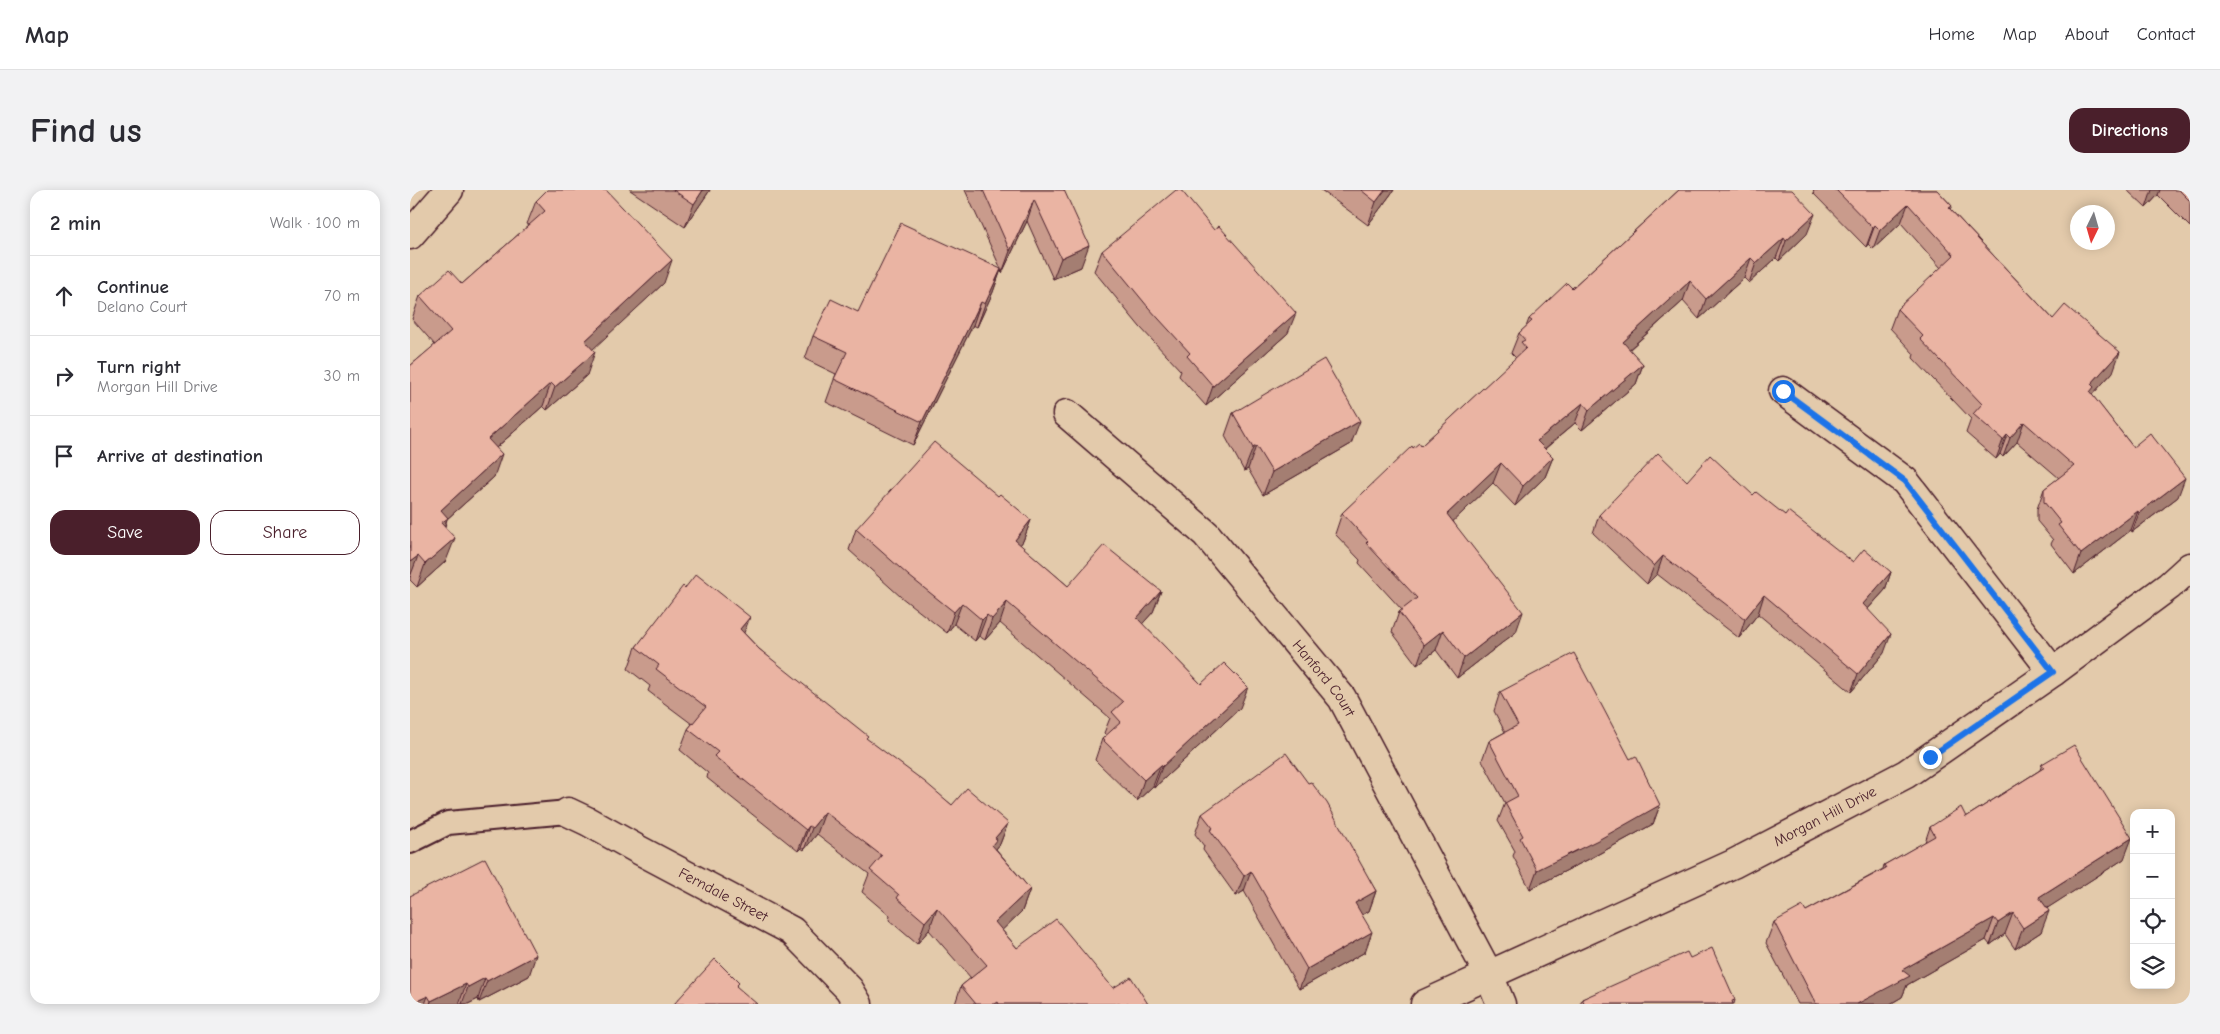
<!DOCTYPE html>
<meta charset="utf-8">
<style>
:root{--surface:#fff;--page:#f2f2f3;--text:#2b2b33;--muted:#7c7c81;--line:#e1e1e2;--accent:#4a1f2b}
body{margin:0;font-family:"Comic Neue",sans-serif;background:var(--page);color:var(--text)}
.controls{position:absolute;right:15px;bottom:15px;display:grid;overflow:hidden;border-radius:10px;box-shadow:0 2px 12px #0003}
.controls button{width:45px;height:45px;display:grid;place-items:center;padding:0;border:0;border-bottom:1px solid var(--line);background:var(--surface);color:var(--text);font:25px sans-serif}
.compass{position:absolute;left:1660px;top:15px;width:45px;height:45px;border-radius:50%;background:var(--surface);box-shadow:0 2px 12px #0003;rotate:185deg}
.stop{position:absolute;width:15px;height:15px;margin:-11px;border:4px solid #1a73e8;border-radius:50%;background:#fff}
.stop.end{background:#1a73e8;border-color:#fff;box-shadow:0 1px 5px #0008}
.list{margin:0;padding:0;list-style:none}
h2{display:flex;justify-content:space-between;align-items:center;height:65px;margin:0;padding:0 20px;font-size:21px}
h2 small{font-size:16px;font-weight:400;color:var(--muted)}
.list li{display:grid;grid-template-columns:32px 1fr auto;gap:15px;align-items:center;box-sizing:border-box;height:80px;padding:0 20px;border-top:1px solid var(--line)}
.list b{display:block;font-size:19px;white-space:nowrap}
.list p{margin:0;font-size:16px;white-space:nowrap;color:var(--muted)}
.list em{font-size:16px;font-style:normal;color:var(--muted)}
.actions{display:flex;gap:10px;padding:15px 20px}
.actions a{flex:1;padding:11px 0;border:1px solid var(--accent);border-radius:15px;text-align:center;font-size:18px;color:var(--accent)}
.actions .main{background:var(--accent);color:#fff}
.icon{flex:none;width:28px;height:28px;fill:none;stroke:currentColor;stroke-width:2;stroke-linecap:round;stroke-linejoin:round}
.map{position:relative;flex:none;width:1780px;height:814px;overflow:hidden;border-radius:15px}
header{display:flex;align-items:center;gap:30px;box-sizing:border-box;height:70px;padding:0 25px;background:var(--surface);border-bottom:1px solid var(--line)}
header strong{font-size:24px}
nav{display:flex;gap:28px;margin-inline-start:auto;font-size:18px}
.intro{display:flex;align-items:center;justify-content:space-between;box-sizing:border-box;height:120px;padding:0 30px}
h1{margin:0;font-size:35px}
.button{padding:12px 22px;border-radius:15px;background:var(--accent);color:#fff;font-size:18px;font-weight:700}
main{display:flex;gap:30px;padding:0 30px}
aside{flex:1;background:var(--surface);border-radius:15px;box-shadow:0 2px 12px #0003}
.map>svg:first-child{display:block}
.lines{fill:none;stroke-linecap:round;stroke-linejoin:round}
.service-casing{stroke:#4a1f2b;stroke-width:26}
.minor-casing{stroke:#4a1f2b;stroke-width:31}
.service{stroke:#e3caab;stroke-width:22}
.minor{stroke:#e3caab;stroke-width:28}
.wall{fill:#c99b8c;stroke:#4a1f2b}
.shaded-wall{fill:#a47e72;stroke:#4a1f2b}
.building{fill:#eab4a3;stroke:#4a1f2b}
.route{stroke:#1a73e8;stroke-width:6}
.labels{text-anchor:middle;stroke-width:4;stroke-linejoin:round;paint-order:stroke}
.street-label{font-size:15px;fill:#4a1f2b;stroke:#e3caab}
</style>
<header>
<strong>Map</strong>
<nav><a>Home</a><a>Map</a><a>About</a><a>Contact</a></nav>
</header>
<div class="intro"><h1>Find us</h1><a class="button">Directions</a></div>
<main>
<aside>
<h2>2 min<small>Walk · 100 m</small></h2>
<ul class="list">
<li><svg class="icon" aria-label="ahead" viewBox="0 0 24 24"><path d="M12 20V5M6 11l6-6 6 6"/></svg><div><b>Continue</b><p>Delano Court</p></div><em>70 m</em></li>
<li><svg class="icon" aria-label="right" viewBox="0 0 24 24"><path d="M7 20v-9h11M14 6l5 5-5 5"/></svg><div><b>Turn right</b><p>Morgan Hill Drive</p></div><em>30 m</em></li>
<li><svg class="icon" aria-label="arrive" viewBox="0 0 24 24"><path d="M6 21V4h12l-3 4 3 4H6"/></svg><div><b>Arrive at destination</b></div></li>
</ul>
<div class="actions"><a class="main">Save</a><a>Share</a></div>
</aside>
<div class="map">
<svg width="1780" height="814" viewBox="0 0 1780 814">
<rect width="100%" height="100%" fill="#e3caab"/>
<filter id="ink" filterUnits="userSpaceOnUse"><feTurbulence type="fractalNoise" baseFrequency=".02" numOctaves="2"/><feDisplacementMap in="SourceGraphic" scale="10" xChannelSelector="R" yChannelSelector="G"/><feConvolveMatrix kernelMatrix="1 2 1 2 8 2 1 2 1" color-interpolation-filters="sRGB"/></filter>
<g filter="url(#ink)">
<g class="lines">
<defs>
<path id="service" d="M 0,652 L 38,633 L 158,622"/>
<g id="minor">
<path d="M 0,45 L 39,0"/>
<path d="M 1373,201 L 1495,291 L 1643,482"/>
<path id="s1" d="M 657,224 L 796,344 L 932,508 L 1079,785 L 1091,814"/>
<path id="s2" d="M 158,622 L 177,631 L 229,660 L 382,741 L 439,799 L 448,814"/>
<path id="s3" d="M 1015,814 L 1323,674 L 1496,584 L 1643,482 L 1759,396 L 1780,377"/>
</g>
</defs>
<use href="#service" class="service-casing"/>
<use href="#minor" class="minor-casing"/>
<use href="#service" class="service"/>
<use href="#minor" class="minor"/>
</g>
<g class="wall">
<path d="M 220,0 L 300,0 L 275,37 Z"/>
<path d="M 555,0 L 654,0 L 671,77 L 643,89 L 617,31 L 592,83 L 591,80 L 583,102 L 567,137 L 563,135 L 503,255 L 416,212 L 426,184 L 395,169 L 403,146 L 448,122 L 591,79 Z"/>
<path d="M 911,0 L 984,0 L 958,35 Z"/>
<path d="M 1269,0 L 1397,44 L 1369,71 L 1366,68 L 1339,93 L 1334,88 L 1289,129 L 1273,111 L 1219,160 L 1233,174 L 1226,194 L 1172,240 L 1165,233 L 1135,259 L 1143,267 L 1135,287 L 1105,316 L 1083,293 L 1043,331 L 1106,442 L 1047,488 L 1026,460 L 1007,475 L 982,442 L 989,422 L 992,420 L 949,373 L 950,370 L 925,344 L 932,323 L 1003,258 L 1011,256 L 1105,169 L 1106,168 L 1101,163 L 1109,143 L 1116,137 L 1119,129 L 1162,98 Z"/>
<path d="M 1404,0 L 1527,0 L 1542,16 L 1540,19 L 1643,129 L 1703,182 L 1682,205 L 1723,257 L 1768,307 L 1722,342 L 1721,340 L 1664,384 L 1641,354 L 1643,350 L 1627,331 L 1627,319 L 1634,299 L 1649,288 L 1607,252 L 1593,267 L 1590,264 L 1586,269 L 1556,243 L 1561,229 L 1503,168 L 1504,164 L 1480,138 L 1487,119 L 1531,78 L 1491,33 L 1463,59 L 1458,54 L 1456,57 L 1403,3 Z"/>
<path d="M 1717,0 L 1780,0 L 1780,37 L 1748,5 L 1736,18 Z"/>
<path d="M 126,11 L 254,93 L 182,159 L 177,185 L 137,220 L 133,216 L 86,258 L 84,287 L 37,329 L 35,337 L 36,371 L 7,397 L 0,390 L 0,176 L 25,155 L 2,129 L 10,106 L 52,94 L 119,35 L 117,34 Z"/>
<path d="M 692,61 L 878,143 L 796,216 L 769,186 L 771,181 L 730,137 L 684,81 Z"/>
<path d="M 823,223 L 941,254 L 853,305 L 838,279 L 834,281 L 815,246 Z"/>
<path d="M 1277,291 L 1343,305 L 1375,325 L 1443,372 L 1481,382 L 1475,400 L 1458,419 L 1474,463 L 1441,502 L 1348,424 L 1329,448 L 1247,384 L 1237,394 L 1183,343 L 1189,325 Z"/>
<path d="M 588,306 L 621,330 L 613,351 L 610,355 L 658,396 L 751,401 L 743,422 L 732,434 L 791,494 L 830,518 L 744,598 L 743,596 L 727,611 L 685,570 L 692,549 L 696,545 L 694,543 L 700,528 L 590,433 L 575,450 L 569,446 L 565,451 L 544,434 L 537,443 L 491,407 L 439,360 L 446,339 Z"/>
<path d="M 275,398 L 334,443 L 349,459 L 456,549 L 542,615 L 598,633 L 590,654 L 586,659 L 620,699 L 612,721 L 592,740 L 607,758 L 703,798 L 738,814 L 545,814 L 551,796 L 561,788 L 519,740 L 507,754 L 479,730 L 480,726 L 452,702 L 459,684 L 407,644 L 394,660 L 391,658 L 388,661 L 297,588 L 298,583 L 270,560 L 278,539 L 282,534 L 238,501 L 240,496 L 218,479 L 226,457 Z"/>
<path d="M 1090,502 L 1220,569 L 1250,615 L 1243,634 L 1183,667 L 1120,699 L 1103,666 L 1105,661 L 1088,631 L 1095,613 L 1072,570 L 1079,551 L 1095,542 L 1084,521 Z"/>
<path d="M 1632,574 L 1714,669 L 1637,718 L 1631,742 L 1605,759 L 1595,744 L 1580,755 L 1576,750 L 1497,795 L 1492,807 L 1480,814 L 1388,814 L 1356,753 L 1364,732 L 1396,721 L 1473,679 L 1474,675 L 1515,652 L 1520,637 L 1556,627 L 1630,580 Z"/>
<path d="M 898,593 L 966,701 L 959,721 L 952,725 L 955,762 L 889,799 L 834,701 L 826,706 L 793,660 L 794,656 L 785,644 L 792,624 Z"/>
<path d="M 0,706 L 119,786 L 69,812 L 68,809 L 58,814 L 0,814 Z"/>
<path d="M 1280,768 L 1325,810 L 1324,814 L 1170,814 L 1172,809 Z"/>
</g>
<g class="shaded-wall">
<path d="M 293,0 L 300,0 L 275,37 L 284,14 Z"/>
<path d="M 975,0 L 984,0 L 958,35 L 966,12 Z"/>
<path d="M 1742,0 L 1750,0 L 1748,5 L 1736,18 Z"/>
<path d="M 624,10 L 617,31 L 592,83 L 600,61 Z"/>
<path d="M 1498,14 L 1491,33 L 1463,59 L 1470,40 Z"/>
<path d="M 1405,24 L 1397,44 L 1369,71 L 1376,51 Z"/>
<path d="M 1465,35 L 1458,54 L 1456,57 L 1463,38 Z"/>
<path d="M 1374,48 L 1366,68 L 1339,93 L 1346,73 Z"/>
<path d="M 679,55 L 671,77 L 643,89 L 651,68 Z"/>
<path d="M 1341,68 L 1334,88 L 1289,129 L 1296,109 Z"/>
<path d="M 262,70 L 254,93 L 167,174 L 175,151 Z"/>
<path d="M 591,79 L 583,102 L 567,137 L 575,114 Z"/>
<path d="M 1280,91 L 1273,111 L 1205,172 L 1213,152 Z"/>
<path d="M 571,112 L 563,135 L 503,255 L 512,232 Z"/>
<path d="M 886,123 L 878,143 L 796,216 L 803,196 Z"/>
<path d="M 185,162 L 177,185 L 137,220 L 145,197 Z"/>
<path d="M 1710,162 L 1703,182 L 1681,206 L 1677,216 L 1681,194 Z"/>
<path d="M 1233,174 L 1226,194 L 1172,240 L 1179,220 Z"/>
<path d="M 141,193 L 133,216 L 70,272 L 78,249 Z"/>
<path d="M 1173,213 L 1165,233 L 1120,271 L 1127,251 Z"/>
<path d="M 950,231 L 941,254 L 853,305 L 862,282 Z"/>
<path d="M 1614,232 L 1607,252 L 1593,267 L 1600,248 Z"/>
<path d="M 1597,245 L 1590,264 L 1586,269 L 1593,250 Z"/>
<path d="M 846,256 L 838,279 L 834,281 L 843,258 Z"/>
<path d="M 92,264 L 84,287 L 37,329 L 29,351 L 31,320 Z"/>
<path d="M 1143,267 L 1135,287 L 1105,316 L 1113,296 Z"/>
<path d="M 1091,273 L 1083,293 L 1030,344 L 1037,324 Z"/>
<path d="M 1775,288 L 1768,307 L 1722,342 L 1729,323 Z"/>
<path d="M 1728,321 L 1721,340 L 1664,384 L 1671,364 Z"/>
<path d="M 621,330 L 613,351 L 598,371 L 605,350 Z"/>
<path d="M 45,348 L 36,371 L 7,397 L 15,374 Z"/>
<path d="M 8,366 L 0,387 L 0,372 Z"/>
<path d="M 1253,366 L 1247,384 L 1237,394 L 1244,376 Z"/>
<path d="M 1481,382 L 1475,400 L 1446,432 L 1453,414 Z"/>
<path d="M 751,401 L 743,422 L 719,449 L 727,428 Z"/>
<path d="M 1354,405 L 1348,424 L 1329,448 L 1335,429 Z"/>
<path d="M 597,412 L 590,433 L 575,450 L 582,429 Z"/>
<path d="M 552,413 L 544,434 L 537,443 L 544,422 Z"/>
<path d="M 1113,422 L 1106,442 L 1047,488 L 1054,468 Z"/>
<path d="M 577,425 L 569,446 L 565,451 L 572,430 Z"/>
<path d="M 340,427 L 332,448 L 330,439 Z"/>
<path d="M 1033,440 L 1026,460 L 1007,475 L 1014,455 Z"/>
<path d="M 1481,444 L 1474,463 L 1441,502 L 1448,484 Z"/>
<path d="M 838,497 L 830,518 L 744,598 L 752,577 Z"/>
<path d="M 751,575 L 743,596 L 727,611 L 734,590 Z"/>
<path d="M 1250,615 L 1243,634 L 1183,667 L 1120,699 L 1127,680 Z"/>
<path d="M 415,622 L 407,644 L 394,660 L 402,638 Z"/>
<path d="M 598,633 L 590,654 L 581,665 L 574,677 L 585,648 Z"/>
<path d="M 399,636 L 391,658 L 388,661 L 396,640 Z"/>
<path d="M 1722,648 L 1714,669 L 1622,728 L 1629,707 Z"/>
<path d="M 841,681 L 834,701 L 826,706 L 834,686 Z"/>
<path d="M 620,699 L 612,721 L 578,754 L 585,732 Z"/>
<path d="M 966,701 L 959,721 L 938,733 L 945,713 Z"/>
<path d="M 527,718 L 519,740 L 507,754 L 515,732 Z"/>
<path d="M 1639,721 L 1631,742 L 1605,759 L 1613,738 Z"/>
<path d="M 1603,723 L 1595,744 L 1580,755 L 1588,733 Z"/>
<path d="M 1584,728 L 1576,750 L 1497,795 L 1492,807 L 1480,814 L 1447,814 L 1492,780 Z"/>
<path d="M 962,742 L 955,762 L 889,799 L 897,779 Z"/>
<path d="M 126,765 L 119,786 L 69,812 L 77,791 Z"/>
<path d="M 75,788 L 68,809 L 58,814 L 52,814 L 58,797 Z"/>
<path d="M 56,794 L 49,814 L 20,814 L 21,811 Z"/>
<path d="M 18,806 L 15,814 L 1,814 Z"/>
</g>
<g class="building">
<path d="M 137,0 L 196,0 L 262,70 L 175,151 L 185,162 L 145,197 L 141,193 L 78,249 L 92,264 L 31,320 L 38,328 L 31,333 L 45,348 L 15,374 L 8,366 L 0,372 L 0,176 L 41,141 L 10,106 L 39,80 L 52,94 L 135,21 L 126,11 Z"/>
<path d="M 263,0 L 293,0 L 284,14 Z"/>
<path d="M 573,0 L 654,0 L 679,55 L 651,68 L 624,10 L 600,61 Z"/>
<path d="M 766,0 L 771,0 L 804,40 L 809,36 L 886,123 L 803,196 L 777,166 L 780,163 L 738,117 L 692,61 Z"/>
<path d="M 951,0 L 975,0 L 966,12 Z"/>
<path d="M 1269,0 L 1382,0 L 1405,24 L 1376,51 L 1374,48 L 1346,73 L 1341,68 L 1296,109 L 1280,91 L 1213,152 L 1233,174 L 1179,220 L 1173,213 L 1127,251 L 1143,267 L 1113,296 L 1091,273 L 1037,324 L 1113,422 L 1054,468 L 1033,440 L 1014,455 L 989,422 L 1007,408 L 956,353 L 958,351 L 932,323 L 1002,256 L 1003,258 L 1009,253 L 1011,256 L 1116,158 L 1111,152 L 1115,150 L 1109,143 L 1122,131 L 1119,129 L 1157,93 L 1162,98 Z"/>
<path d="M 1426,0 L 1527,0 L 1542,16 L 1539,18 L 1643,129 L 1655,115 L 1710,162 L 1681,194 L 1684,197 L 1680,202 L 1723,257 L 1740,243 L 1775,288 L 1729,323 L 1728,321 L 1671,364 L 1648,335 L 1651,333 L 1634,312 L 1634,299 L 1664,276 L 1614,232 L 1600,248 L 1597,245 L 1593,250 L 1563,224 L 1572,214 L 1510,149 L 1513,146 L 1487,119 L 1544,65 L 1498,14 L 1470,40 L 1465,35 L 1463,38 Z"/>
<path d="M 1769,0 L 1780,0 L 1780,11 Z"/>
<path d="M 491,33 L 591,79 L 575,114 L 571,112 L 512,232 L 424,189 L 437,162 L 403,146 L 421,109 L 448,122 Z"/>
<path d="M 914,169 L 950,231 L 862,282 L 846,256 L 843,258 L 823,223 Z"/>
<path d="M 524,252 L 588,306 L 590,304 L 621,330 L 605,350 L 658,396 L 694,355 L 751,401 L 727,428 L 791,494 L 814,473 L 838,497 L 752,577 L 751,575 L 734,590 L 692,549 L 711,532 L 702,522 L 713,512 L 597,412 L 582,429 L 577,425 L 572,430 L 552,413 L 544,422 L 499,386 L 446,339 Z"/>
<path d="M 1248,263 L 1277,291 L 1300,265 L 1343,305 L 1346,302 L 1375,325 L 1378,321 L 1443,372 L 1454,359 L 1481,382 L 1453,414 L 1481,444 L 1448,484 L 1354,405 L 1335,429 L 1253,366 L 1244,376 L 1189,325 Z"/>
<path d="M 286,384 L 340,427 L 330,439 L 349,459 L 458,546 L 456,548 L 515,592 L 542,615 L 557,598 L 598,633 L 585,648 L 587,649 L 582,655 L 620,699 L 585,732 L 607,758 L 646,729 L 703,798 L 721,787 L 738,814 L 589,814 L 588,812 L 585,814 L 566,814 L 551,796 L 577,775 L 527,718 L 515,732 L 487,708 L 489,705 L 460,680 L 472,666 L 415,622 L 402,638 L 399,636 L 396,640 L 304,566 L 308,562 L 278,539 L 296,517 L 246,479 L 249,475 L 226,457 L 273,396 L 275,398 Z"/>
<path d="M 1164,463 L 1220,569 L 1226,566 L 1250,615 L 1190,649 L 1127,680 L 1110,648 L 1113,646 L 1095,613 L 1108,606 L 1079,551 L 1108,535 L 1090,502 Z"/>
<path d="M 1664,555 L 1722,648 L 1629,707 L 1639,721 L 1613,738 L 1603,723 L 1588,733 L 1584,728 L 1492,780 L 1500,786 L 1447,814 L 1406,814 L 1364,732 L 1393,716 L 1396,721 L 1476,678 L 1474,675 L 1525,646 L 1520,637 L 1551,617 L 1556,627 L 1635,577 L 1632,574 Z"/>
<path d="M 876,563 L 898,593 L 901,592 L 917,613 L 966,701 L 945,713 L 962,742 L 897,779 L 841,681 L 834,686 L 800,640 L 803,638 L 792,624 Z"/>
<path d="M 75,668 L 126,765 L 77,791 L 75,788 L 58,797 L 56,794 L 21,811 L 18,806 L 0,814 L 0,706 Z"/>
<path d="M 1302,758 L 1325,810 L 1322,811 L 1323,814 L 1175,814 L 1172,809 L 1277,762 L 1280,768 Z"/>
<path d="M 305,769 L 329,793 L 326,796 L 347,814 L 264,814 Z"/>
</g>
</g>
<g class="lines" filter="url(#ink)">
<path class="route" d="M 1373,201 L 1495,291 L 1643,482 L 1520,567"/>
</g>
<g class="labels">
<g class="street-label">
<text dy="5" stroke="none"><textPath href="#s1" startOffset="370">Hanford Court</textPath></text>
<text dy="5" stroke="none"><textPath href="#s3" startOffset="442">Morgan Hill Drive</textPath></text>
<text dy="5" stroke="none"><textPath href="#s2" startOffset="176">Ferndale Street</textPath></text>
</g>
</g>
</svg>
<div class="controls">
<button>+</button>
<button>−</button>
<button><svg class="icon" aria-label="locate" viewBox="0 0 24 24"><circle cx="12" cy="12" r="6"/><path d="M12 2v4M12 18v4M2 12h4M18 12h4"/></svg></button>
<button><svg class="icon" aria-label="layers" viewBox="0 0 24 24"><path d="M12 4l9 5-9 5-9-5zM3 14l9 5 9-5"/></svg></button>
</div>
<svg class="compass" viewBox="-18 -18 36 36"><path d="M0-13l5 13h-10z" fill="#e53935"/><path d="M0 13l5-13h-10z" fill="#7c7c81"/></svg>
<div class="stop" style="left:1373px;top:201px"></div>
<div class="stop end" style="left:1520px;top:567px"></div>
</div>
</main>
